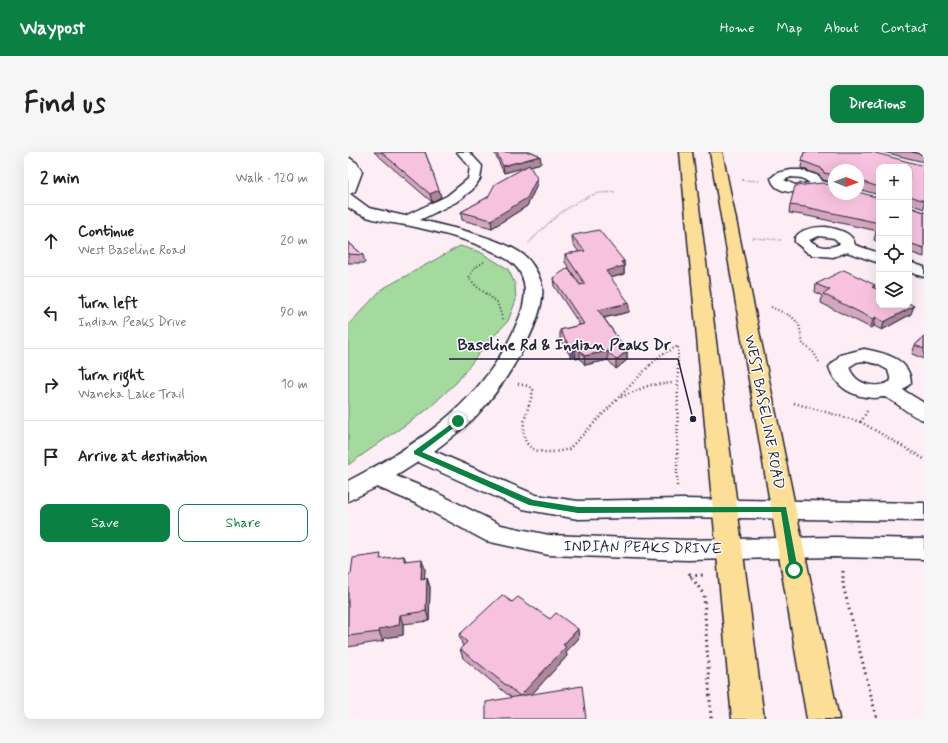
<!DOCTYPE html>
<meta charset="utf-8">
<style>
:root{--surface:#fff;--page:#f6f6f6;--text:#202124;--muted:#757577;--line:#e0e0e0;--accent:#0b8043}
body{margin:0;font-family:Mynerve,sans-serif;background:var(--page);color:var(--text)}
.controls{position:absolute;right:12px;top:12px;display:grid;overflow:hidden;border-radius:8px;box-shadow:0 4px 16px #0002}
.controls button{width:36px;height:36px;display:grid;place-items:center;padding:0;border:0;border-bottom:1px solid var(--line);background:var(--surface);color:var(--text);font:20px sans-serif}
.compass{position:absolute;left:480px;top:12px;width:36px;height:36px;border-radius:50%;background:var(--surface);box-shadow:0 4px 16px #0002;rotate:91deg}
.stop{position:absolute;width:12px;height:12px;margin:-9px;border:3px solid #0b8043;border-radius:50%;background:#fff}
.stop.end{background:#0b8043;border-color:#fff;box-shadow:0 1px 4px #0008}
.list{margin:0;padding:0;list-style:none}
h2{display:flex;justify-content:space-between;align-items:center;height:52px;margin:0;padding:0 16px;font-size:17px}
h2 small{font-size:13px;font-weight:400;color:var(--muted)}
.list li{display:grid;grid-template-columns:26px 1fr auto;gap:12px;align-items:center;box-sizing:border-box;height:72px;padding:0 16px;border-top:1px solid var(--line)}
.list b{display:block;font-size:15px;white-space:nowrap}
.list p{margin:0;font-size:13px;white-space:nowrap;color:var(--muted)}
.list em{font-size:13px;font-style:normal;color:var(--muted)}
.actions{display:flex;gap:8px;padding:12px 16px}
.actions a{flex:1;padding:9px 0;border:1px solid var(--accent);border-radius:8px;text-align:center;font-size:14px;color:var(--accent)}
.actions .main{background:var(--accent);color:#fff}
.icon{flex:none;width:22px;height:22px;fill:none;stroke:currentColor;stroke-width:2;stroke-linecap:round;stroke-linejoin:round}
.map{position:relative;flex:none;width:576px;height:567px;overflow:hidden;border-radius:8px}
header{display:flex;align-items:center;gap:24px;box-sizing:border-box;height:56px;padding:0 20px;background:var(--accent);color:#fff}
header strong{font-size:19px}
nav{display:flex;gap:22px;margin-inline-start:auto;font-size:14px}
.intro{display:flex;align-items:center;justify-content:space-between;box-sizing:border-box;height:96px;padding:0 24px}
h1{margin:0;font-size:28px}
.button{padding:10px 18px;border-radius:8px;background:var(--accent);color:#fff;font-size:14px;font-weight:700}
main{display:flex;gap:24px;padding:0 24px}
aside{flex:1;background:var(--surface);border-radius:8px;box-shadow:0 4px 16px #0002}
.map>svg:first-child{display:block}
.green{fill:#a4da9e;stroke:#637e6c}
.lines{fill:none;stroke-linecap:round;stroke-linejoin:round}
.minor-casing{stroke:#22223b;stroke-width:3}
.major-casing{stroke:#22223b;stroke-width:3}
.path-far3{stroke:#22223b;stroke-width:1.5;stroke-dasharray:0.5 2;stroke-linecap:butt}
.path-far2{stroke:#22223b;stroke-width:2;stroke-dasharray:1 2.5;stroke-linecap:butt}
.path-far1{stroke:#22223b;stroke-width:2.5;stroke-dasharray:1 3;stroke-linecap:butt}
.path{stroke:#22223b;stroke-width:3;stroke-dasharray:1.5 4;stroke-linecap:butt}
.minor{fill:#fff;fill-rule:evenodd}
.major{fill:#fdde96;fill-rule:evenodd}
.wall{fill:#d4a7bf;stroke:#22223b}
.shaded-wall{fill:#ad889b;stroke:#22223b}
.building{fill:#f7c2de;stroke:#22223b}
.route{fill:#0b8043}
.labels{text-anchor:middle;stroke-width:3;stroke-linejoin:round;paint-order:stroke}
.street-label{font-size:15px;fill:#22223b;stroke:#fff}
.leader{fill:none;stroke:#22223b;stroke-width:1.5}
.callout-dot{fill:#22223b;stroke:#fff;stroke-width:1.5}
.callout-label{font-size:16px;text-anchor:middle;font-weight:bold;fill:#22223b;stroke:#fff;stroke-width:3;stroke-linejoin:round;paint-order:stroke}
</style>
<header>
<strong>Waypost</strong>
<nav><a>Home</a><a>Map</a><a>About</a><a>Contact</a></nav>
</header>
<div class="intro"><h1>Find us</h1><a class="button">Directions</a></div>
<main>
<aside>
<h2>2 min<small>Walk · 120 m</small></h2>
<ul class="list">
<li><svg class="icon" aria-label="ahead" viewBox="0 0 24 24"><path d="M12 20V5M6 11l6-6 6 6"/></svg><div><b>Continue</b><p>West Baseline Road</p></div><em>20 m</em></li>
<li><svg class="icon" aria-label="left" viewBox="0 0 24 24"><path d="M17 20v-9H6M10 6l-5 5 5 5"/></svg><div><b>Turn left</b><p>Indian Peaks Drive</p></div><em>90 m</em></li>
<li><svg class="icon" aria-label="right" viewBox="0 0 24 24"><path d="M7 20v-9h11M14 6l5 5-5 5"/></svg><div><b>Turn right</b><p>Waneka Lake Trail</p></div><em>10 m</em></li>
<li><svg class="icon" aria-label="arrive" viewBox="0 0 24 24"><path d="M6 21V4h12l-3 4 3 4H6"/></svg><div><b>Arrive at destination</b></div></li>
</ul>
<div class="actions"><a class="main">Save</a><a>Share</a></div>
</aside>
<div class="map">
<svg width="576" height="567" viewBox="0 0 576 567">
<rect width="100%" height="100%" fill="#fdedf5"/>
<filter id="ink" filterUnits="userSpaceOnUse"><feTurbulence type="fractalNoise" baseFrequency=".025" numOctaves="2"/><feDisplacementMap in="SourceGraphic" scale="8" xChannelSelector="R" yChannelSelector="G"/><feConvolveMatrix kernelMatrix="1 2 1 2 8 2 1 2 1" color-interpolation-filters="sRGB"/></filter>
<g filter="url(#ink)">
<path class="green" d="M 112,94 L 132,100 L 160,117 L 167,132 L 168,148 L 160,169 L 136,195 L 109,230 L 80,257 L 0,313 L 0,173 L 34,137 Z"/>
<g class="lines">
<defs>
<g id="minor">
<path d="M 109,0 L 121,0 L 134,14 L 132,27 L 124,38 L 108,50 L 72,68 C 98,74 163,88 180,107 C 186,114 192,125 194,134 C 199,170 152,239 128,264 C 115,277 100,288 86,299 L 188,343 L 230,349 L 334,347 L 576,351 L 576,369 L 334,365 L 230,367 L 175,357 L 70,310 L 48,324 L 85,339 L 153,373 L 201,383 L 339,388 L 487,385 L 576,387 L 576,407 L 487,405 L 339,408 L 201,403 L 138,389 L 67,351 L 29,335 L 0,349 L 0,329 C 75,290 140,246 172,164 C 180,141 180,119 157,106 C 129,89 94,81 63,74 C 42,70 18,69 0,55 L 0,5 L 9,11 L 14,20 L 7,39 L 2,42 L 21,56 L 57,64 L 99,44 L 120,27 L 122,15 Z"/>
<path d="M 443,18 L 453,18 L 471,24 L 474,29 L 486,32 L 486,40 C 482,39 474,36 470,37 C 457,41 427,45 423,26 L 429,21 ZM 443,25 L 454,26 L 462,31 L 447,33 L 436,28 Z"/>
<path d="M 478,75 C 489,77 505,80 507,93 L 531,101 L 531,111 L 499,100 L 485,105 L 465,103 L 460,101 L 447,90 L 447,86 C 453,76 467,75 478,75 ZM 471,84 L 486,86 L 492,92 C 480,97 472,96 461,88 Z"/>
<path d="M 561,110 L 576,115 L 576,125 L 561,120 Z"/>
<path d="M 516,197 C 536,201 562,206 563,231 L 555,238 L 576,251 L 576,268 C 561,264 552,252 539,246 C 535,244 531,246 527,246 C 505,245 488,236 481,215 L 492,203 ZM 516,209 L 529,212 L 540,218 L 543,229 C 528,238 507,233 501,215 L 509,210 Z"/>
</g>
<g id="major">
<path d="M 332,0 L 344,0 L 416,567 L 384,567 Z"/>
<path d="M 362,0 L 374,0 L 491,567 L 459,567 Z"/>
</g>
</defs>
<use href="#minor" class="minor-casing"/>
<use href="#major" class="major-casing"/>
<g class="path-far3">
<path d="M 394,28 L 411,29"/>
<path d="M 405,86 L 434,88"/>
<path d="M 181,91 C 198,72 223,49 248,42 C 254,40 261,41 267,40"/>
</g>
<g class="path-far2">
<path d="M 136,110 L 126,116 L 121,126 L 128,134 L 149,150 L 155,168"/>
<path d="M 423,155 L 443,164 L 451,172 L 455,192 L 466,201 L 471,210"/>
<path d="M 302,213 L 313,203 L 330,194 L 330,213"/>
</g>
<g class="path-far1">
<path d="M 170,232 L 180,234 L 185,238 C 183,249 178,260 176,271 C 171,303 199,303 221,297 L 303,212"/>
<path d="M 273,245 L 302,233 L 324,231"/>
<path d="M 446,251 L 513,270"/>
<path d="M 519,259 L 513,270 L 576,307"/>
<path d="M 329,334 L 330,212"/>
</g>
<g class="path">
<path d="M 495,419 L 495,433 L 529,567"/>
<path d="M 341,421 L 356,443 L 363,567"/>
<path d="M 342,424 L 355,423"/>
</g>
<use href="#minor" class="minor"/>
<use href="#major" class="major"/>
</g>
<g class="wall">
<path d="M 26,0 L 77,0 L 93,45 L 84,50 Z"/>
<path d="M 146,0 L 184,0 L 192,4 L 193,11 L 182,14 L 189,33 L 179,54 L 144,76 L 114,68 L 113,60 L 140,45 L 177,15 L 156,21 Z"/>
<path d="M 535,0 L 576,0 L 576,10 Z"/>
<path d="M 454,9 L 576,14 L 576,57 L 562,52 L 562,55 L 576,60 L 576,105 L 561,100 L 561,15 L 531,15 L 531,43 L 510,37 L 486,18 L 486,31 L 475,28 L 471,23 L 453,16 Z"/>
<path d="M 531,46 L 531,90 L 526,88 L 528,80 L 530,79 L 455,63 L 441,61 L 442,53 Z"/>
<path d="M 224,84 L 276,109 L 276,122 L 263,126 L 281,160 L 256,166 L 279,199 L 279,208 L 268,217 L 260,208 L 237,213 L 232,206 L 228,207 L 226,204 L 223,205 L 212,187 L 212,178 L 232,173 L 206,134 L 205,126 L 232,133 L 217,110 L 217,102 L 231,100 L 225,92 Z"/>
<path d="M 0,90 L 15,103 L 17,111 L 0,111 Z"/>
<path d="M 468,132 L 527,133 L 526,136 L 563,162 L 534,178 L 526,174 L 523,176 L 473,151 L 474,144 L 467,140 Z"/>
<path d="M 576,185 L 576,207 L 564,202 L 567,193 Z"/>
<path d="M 56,404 L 58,409 L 77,417 L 76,426 L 79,426 L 82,435 L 81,469 L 55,472 L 55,483 L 36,486 L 35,489 L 0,495 L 0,423 L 3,422 L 35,407 Z"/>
<path d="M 164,450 L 202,467 L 231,486 L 218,500 L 219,504 L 184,542 L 164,546 L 115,506 L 112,497 L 115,494 L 114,492 L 111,483 Z"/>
</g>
<g class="shaded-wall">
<path d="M 192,4 L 193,11 L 156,21 L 155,14 Z"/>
<path d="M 189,26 L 189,33 L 179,54 L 144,76 L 143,68 Z"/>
<path d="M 91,38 L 93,45 L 84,50 L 82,42 Z"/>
<path d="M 276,109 L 276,122 L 258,127 L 258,119 L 273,110 Z"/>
<path d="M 281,151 L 281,160 L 250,167 L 250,158 Z"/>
<path d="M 566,154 L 563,162 L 534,178 L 536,170 Z"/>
<path d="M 528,165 L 526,174 L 523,176 L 525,167 Z"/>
<path d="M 222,195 L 225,195 L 226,204 L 223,205 Z"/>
<path d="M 232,197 L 232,206 L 228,207 L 227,198 Z"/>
<path d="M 260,199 L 260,208 L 237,213 L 236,204 Z"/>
<path d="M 279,199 L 279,208 L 268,217 L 268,208 Z"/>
<path d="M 74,407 L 77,417 L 76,436 L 73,427 Z"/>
<path d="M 79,426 L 82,435 L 81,469 L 78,459 Z"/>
<path d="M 52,463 L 55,472 L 55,483 L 36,486 L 35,489 L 31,480 L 32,477 Z"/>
<path d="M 230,477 L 231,486 L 218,500 L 219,504 L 174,553 L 172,544 L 215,493 Z"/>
</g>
<g class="building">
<path d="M 33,0 L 77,0 L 91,38 L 82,42 Z"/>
<path d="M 148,0 L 184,0 L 192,4 L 155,14 Z"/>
<path d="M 456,0 L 524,0 L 576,14 L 576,49 L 562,44 L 562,55 L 576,60 L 576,96 L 561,91 L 561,15 L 531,15 L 531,35 L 512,29 L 510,33 L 510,18 L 486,18 L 486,23 L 476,21 L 473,16 L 454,9 Z"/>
<path d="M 564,0 L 576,0 L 576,3 Z"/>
<path d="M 181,13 L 189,26 L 179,46 L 143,68 L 113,60 L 140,45 L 147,32 Z"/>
<path d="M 474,31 L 486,34 L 486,42 L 510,42 L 510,40 L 531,46 L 531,71 L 457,55 L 442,53 L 447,34 Z"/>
<path d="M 251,78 L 276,109 L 273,110 L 276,114 L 258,119 L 281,151 L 250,158 L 279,199 L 268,208 L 260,199 L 236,204 L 232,197 L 227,198 L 225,195 L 222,195 L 212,178 L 236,172 L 205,126 L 220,116 L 232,133 L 237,132 L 217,102 L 237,99 L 224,84 L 226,83 Z"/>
<path d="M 0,90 L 15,103 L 0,102 Z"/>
<path d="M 496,118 L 527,133 L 524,135 L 531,138 L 531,153 L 561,153 L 561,151 L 566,154 L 536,170 L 528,165 L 525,167 L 475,142 L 482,138 L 468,132 Z"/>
<path d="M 576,185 L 576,197 L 567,193 Z"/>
<path d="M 33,402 L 32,407 L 56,404 L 56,409 L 74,407 L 73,427 L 79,426 L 78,459 L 52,463 L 51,473 L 32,477 L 31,480 L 0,484 L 0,423 L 3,422 L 5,406 Z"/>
<path d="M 154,443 L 164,450 L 170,445 L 202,467 L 208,461 L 230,477 L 215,493 L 218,495 L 172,544 L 234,534 L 238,567 L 138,567 L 138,550 L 172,544 L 112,497 L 119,490 L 111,483 Z"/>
</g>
</g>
<path class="route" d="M 110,267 L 112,268 L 112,271 L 74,300 L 185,348 L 230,355 L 438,355 L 450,418 L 446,421 L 442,418 L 433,360 L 230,361 L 181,353 L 66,302 L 66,299 Z"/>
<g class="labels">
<g class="street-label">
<text transform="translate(417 260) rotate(79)" y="5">WEST BASELINE ROAD</text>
<text transform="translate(295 395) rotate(1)" y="5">INDIAN PEAKS DRIVE</text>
</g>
</g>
<path class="leader" d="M345 267L330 207H101"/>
<circle class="callout-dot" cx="345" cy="267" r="4"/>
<g class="callout-label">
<text x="216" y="198">Baseline Rd &amp; Indian Peaks Dr</text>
</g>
</svg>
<div class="controls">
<button>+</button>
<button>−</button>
<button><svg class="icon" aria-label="locate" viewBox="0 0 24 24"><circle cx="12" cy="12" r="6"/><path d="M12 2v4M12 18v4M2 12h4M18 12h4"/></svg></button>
<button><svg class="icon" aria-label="layers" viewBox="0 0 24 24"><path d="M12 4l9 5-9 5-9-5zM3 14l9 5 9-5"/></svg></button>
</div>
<svg class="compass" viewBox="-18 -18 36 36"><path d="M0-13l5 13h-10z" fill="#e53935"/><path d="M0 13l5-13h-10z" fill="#757577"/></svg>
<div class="stop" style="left:446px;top:418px"></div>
<div class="stop end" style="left:110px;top:269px"></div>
</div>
</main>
